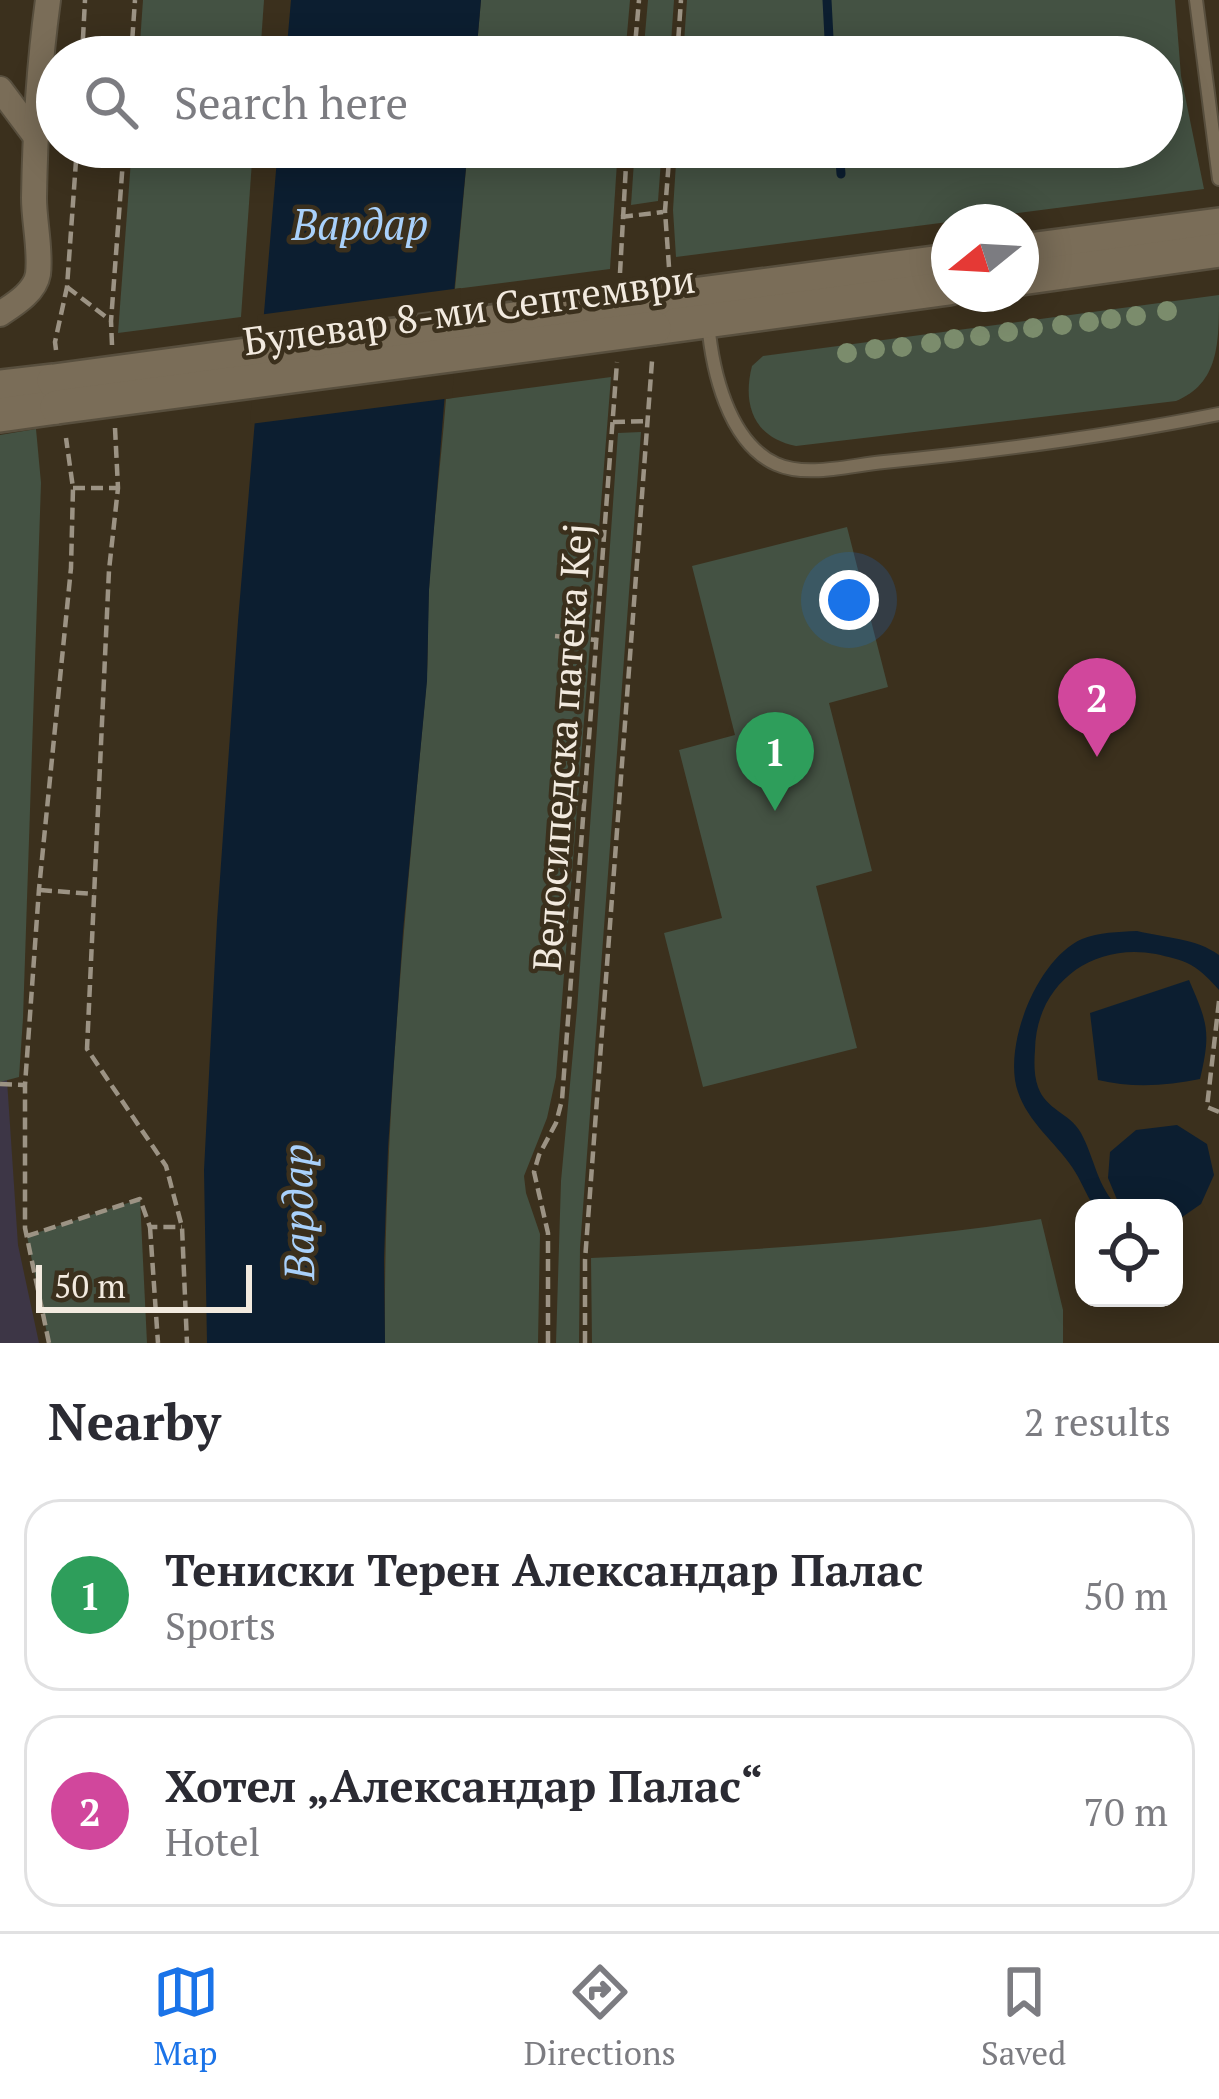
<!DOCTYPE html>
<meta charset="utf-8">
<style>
:root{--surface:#fff;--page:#f2f2f3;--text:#2b2b33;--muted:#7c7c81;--line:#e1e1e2;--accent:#1a73e8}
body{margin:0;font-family:"PT Serif",serif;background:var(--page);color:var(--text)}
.controls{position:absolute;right:36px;bottom:36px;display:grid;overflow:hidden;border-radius:24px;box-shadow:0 6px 30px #0003}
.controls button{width:108px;height:108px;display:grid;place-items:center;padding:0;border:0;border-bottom:3px solid var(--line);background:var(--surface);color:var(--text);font:60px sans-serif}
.compass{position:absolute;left:931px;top:204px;width:108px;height:108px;border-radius:50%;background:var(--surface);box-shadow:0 6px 30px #0003;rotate:252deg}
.scale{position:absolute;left:36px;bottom:30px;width:216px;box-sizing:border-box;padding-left:12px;border:6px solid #f2eadf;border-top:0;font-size:33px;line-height:42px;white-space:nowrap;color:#f2eadf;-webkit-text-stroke:9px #3b301d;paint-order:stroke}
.you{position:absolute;left:849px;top:600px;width:42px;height:42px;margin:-30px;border:9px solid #fff;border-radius:50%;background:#1a73e8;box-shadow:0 0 0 18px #1a73e833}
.badge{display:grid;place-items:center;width:78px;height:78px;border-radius:50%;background:var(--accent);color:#fff;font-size:39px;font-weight:700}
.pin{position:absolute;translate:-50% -99px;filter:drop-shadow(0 3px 6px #0008)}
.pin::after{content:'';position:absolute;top:63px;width:42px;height:36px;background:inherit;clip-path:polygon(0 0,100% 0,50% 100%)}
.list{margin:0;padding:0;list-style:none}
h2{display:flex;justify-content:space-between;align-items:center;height:156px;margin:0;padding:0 48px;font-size:51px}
h2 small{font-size:39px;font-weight:400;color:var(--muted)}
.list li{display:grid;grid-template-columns:78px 1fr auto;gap:36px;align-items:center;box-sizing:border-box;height:192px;margin:0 24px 24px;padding:0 24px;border:3px solid var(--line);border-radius:36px}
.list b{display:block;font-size:45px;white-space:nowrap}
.list p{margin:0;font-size:39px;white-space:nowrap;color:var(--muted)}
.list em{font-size:39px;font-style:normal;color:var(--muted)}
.icon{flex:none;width:66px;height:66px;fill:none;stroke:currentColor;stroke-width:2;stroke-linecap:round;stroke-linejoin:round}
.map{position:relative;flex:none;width:1219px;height:1343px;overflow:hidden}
.search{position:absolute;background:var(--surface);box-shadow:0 6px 30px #0003;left:36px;right:36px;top:36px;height:132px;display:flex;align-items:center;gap:30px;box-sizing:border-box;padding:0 42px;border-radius:66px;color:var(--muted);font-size:45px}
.sheet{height:588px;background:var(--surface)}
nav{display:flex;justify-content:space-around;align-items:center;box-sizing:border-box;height:168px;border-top:3px solid var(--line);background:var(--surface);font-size:33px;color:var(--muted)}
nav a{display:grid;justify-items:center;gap:6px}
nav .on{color:var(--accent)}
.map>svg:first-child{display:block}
.medical{fill:#3d3646}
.green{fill:#445243}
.water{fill:#0c1e30}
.pier{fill:#3b301d}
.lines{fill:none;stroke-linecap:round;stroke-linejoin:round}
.stream{stroke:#0c1e30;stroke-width:9}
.service-casing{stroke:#584f3e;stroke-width:16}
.minor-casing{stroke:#584f3e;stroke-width:28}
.tertiary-casing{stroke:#584f3e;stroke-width:38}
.path{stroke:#9c9384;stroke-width:4.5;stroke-dasharray:12 6;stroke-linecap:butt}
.service{stroke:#7a6d58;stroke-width:12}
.minor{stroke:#7a6d58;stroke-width:24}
.tertiary{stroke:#7a6d58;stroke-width:33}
.tertiary-bridge-casing{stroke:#584f3e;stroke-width:38;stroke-linecap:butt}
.tertiary-bridge{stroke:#7a6d58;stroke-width:33}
.tree{fill:#7b8c6c}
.labels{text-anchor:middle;stroke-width:9;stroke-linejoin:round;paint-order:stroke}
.street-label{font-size:39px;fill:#f2eadf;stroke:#3b301d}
.water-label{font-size:42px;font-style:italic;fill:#a9d1fb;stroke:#3b301d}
</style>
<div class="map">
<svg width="1219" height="1343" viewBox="0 0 1219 1343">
<rect width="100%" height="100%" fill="#3b301d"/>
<path class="medical" d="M 7,1080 L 18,1245 L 39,1343 L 0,1343 L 0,1082 Z"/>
<g class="green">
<path d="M 143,0 L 264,0 L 260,57 L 139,57 Z"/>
<path d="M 481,0 L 630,0 L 625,57 L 476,57 Z"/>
<path d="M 648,0 L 674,0 L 670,57 L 643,57 Z"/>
<path d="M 687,0 L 1175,0 L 1181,76 L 1204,189 L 676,257 L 673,210 L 677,147 L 1162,147 L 1162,57 L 683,57 Z"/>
<path d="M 132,147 L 253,147 L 241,317 L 118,333 Z"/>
<path d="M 468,147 L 618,147 L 610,269 L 455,289 Z"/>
<path d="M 635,147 L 662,147 L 658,201 L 631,205 Z"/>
<path d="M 1219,295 C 1219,343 1219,383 1176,401 L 796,446 C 754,438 742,405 752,366 L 763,356 Z"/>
<path d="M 611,377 L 556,1077 L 547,1118 L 524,1176 L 526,1193 L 540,1234 L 538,1343 L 385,1343 C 383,1124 406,907 426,689 C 429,656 427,623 429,589 C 433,526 441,462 446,399 Z"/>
<path d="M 36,429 L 41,483 L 23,1018 L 19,1077 L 0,1082 L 0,435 Z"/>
<path d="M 641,432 L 580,1248 L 579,1343 L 556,1343 L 561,1181 L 577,1009 L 618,433 Z"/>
<path d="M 847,527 L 888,687 L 829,703 L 872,871 L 816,886 L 857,1048 L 703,1087 L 664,933 L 722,918 L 679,750 L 735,735 L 692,566 Z"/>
<path d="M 140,1199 L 147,1343 L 49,1343 L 27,1236 Z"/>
<path d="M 1041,1219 L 1063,1310 L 1063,1343 L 592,1343 L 591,1258 C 741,1251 893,1242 1041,1219 Z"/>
</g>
<g class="water">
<path d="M 291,0 L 481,0 L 476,57 L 286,57 Z"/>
<path d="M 278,147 L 468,147 L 448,355 L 429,590 L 427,681 L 403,931 L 388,1148 L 384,1258 L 385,1343 L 207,1343 L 204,1170 L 217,921 L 238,621 Z"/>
<path d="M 1137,931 C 1165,938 1196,938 1219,955 L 1219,990 C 1211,981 1202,971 1191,965 C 1181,959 1168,957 1156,954 C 1092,942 1036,984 1035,1050 C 1034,1062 1034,1076 1038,1087 C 1046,1110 1070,1113 1081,1133 C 1095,1159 1097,1187 1119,1208 L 1095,1208 C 1086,1195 1081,1180 1072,1167 C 1055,1142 1028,1122 1018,1092 C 1002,1047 1037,959 1082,939 C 1099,932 1118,932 1137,931 Z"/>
<path d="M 1189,980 C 1208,1024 1211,1032 1200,1079 C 1167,1086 1131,1088 1098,1080 L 1090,1013 Z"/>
<path d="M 1177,1125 L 1207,1144 L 1214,1175 L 1201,1204 L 1178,1220 L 1174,1219 L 1174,1208 L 1138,1208 L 1118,1202 L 1108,1178 L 1110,1152 L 1136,1130 Z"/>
</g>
<path class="pier" d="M 461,288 L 452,398 L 250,424 L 258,315 Z"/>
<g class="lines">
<g class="stream">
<path d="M 827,0 L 830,57"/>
<path d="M 839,147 L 841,174"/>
</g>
<defs>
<g id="service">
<path d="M 1196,0 L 1219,179"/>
<path d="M 708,322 C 712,370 728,442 776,464 C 807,478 851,465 884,462 C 996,451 1109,436 1219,414"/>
</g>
<g id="minor">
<path d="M 0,89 L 36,137"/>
<path d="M 0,314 C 15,304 35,292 38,274 C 41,250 34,222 34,198 C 35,132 39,66 48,0"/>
</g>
<g id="tertiary">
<path d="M 1021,251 L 1219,225"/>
<path d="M 1021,278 L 1219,250"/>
<path d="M 655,300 L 949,261"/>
<path d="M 654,328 L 949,288"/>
<path d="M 0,387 L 54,381"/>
<path d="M 0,415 L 57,407"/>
</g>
</defs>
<use href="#service" class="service-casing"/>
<use href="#minor" class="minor-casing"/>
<use href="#tertiary" class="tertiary-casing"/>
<g class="path">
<path d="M 82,57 L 85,0"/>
<path d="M 131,57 L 135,0"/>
<path d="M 634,57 L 639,0"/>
<path d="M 677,57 L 681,0"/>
<path d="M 621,217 L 663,212"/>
<path d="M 669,267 L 665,211 L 670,147"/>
<path d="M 620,273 L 627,147"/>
<path d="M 67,287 L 110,320"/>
<path d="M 112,345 L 111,321 L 124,147"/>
<path d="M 56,350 L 55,342 L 67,287 L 77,147"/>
<path d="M 613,422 L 648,421"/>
<path d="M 115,428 L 118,488 L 109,570 L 87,1049 L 166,1166 L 182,1227 L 187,1343"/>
<path d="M 73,488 L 118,488"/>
<path d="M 555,636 L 597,640"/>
<path d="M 40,890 L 94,894"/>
<path d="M 1219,1001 L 1207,1107 L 1219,1112"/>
<path d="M 0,1084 L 25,1085"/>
<path d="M 150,1227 L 158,1343"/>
<path d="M 27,1236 L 140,1199 L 150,1227 L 182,1227"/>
<path d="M 49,1343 L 25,1228 L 25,1085 L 39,889 L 71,568 L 73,488 L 66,438"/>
<path d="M 548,1343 L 548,1233 L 534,1172 L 539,1155 L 556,1123 L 562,1100 L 617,362"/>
<path d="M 585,1343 L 585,1260 L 652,361"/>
</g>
<use href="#service" class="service"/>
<use href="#minor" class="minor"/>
<use href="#tertiary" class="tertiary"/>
<defs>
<g id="tertiary-bridge">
<path d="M 54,381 L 655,300"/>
<path d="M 57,407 L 654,328"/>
</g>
</defs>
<use href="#tertiary-bridge" class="tertiary-bridge-casing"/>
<use href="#tertiary-bridge" class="tertiary-bridge"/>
</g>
<g class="tree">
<circle cx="1167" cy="311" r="10"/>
<circle cx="1136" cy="316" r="10"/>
<circle cx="1111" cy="319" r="10"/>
<circle cx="1089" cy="322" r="10"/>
<circle cx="1062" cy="325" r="10"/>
<circle cx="1033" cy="328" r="10"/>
<circle cx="1008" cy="332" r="10"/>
<circle cx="980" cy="336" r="10"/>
<circle cx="954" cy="339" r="10"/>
<circle cx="931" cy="343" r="10"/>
<circle cx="902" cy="347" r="10"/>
<circle cx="875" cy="349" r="10"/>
<circle cx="847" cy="353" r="10"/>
</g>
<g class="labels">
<g class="street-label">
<text transform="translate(469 310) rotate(-8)" y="14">Булевар 8-ми Септември</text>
<text transform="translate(562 747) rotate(-86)" y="14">Велосипедска патека Кеј</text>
</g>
<g class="water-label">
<text x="360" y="239">Вардар</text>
<text transform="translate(298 1212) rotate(-91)" y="15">Вардар</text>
</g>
</g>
</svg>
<div class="controls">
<button><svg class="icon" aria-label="locate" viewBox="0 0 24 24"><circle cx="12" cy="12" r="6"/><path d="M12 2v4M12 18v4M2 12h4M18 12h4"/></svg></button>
</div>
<svg class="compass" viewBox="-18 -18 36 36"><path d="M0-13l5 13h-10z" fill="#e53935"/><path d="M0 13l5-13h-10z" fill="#7c7c81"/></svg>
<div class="scale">50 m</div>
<div class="you"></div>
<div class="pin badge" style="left:775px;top:811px;background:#2e9e5b">1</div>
<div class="pin badge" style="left:1097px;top:757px;background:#d1479c">2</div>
<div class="search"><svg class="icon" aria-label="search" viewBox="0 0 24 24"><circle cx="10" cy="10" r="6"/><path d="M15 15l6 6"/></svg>Search here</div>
</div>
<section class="sheet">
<h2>Nearby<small>2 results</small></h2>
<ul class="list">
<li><span class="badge" style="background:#2e9e5b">1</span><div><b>Тениски Терен Александар Палас</b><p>Sports</p></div><em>50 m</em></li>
<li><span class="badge" style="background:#d1479c">2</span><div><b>Хотел „Александар Палас“</b><p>Hotel</p></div><em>70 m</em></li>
</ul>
</section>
<nav>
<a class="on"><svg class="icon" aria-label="map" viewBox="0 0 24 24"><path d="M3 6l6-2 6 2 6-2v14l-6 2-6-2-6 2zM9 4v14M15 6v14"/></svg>Map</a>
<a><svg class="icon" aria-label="directions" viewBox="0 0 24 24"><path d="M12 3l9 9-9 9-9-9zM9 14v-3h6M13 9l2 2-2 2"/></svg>Directions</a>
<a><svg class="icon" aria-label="saved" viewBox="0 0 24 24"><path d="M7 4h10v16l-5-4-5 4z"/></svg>Saved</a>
</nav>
